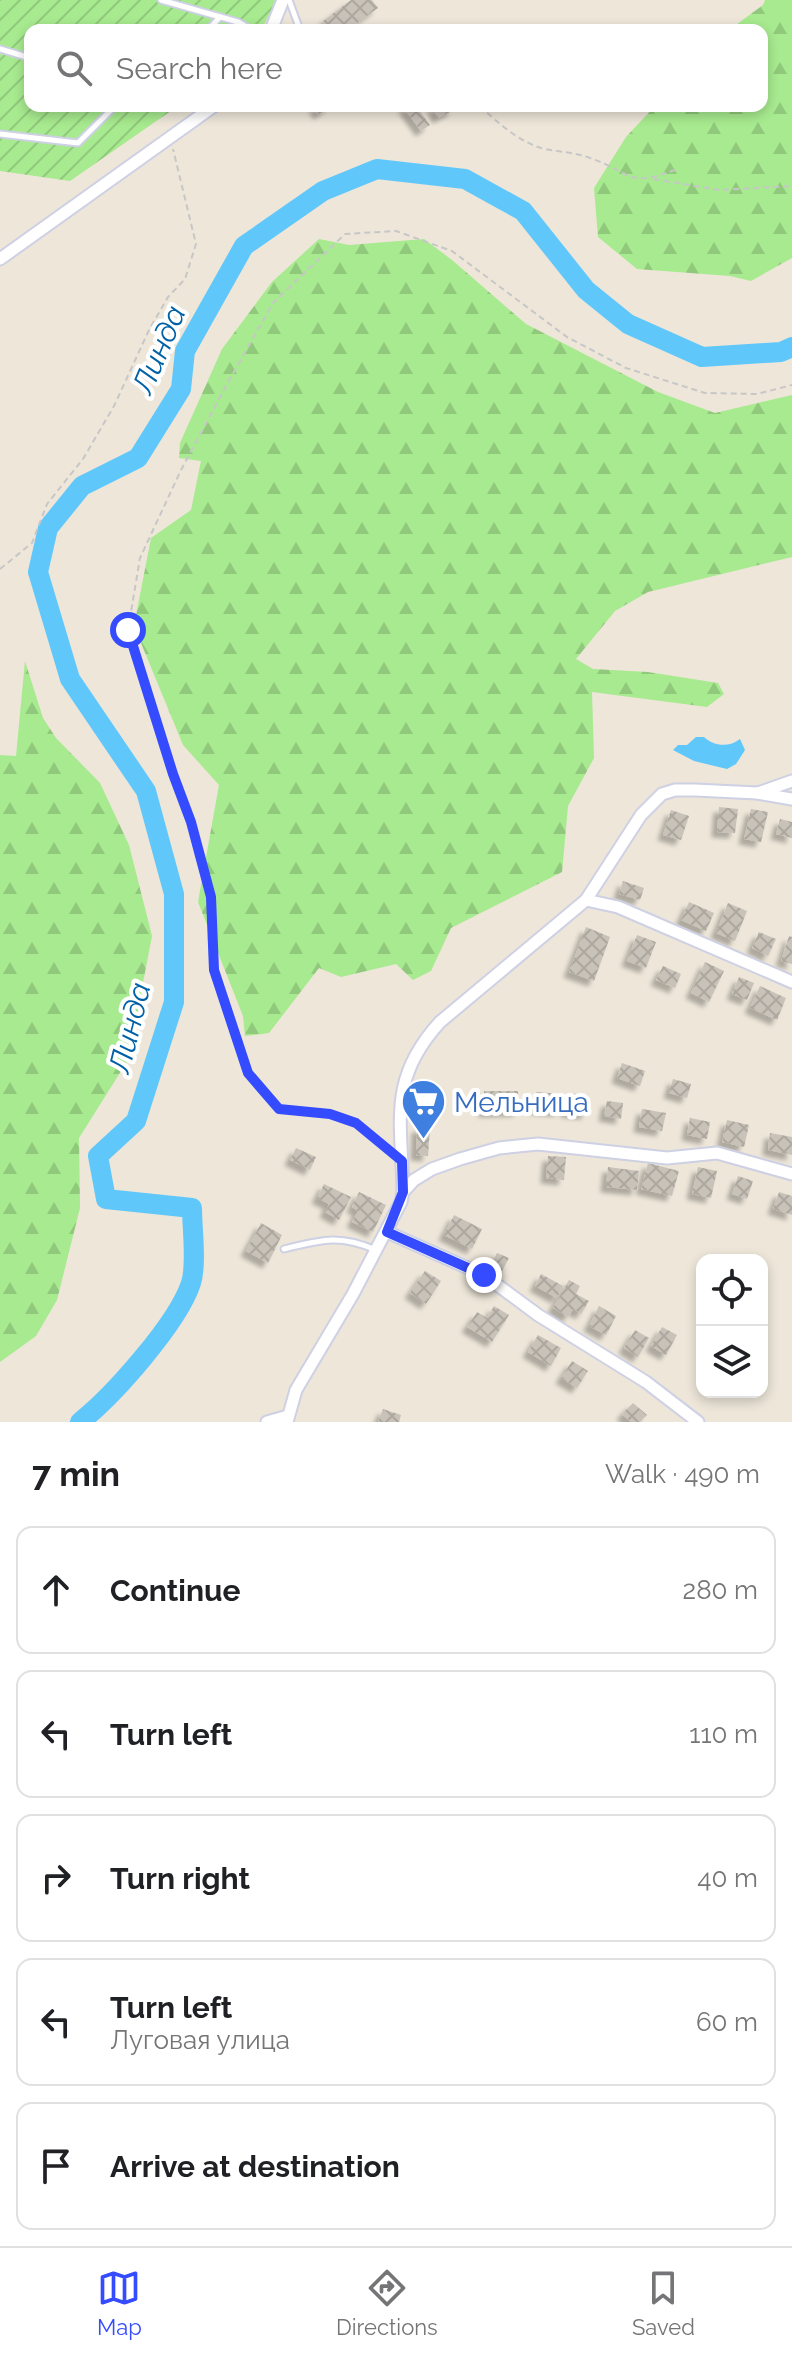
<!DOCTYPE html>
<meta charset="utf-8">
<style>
:root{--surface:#fff;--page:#f6f6f6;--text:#202124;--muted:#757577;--line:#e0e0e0;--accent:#344bff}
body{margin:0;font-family:Raleway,sans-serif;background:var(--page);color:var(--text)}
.controls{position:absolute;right:24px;bottom:24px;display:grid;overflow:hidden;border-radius:16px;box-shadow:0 4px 12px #0003}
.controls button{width:72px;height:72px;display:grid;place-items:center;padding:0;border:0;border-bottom:2px solid var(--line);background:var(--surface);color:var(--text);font:40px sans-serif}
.stop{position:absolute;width:24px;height:24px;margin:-18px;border:6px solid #344bff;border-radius:50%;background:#fff}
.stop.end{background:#344bff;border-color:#fff;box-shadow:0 2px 8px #0008}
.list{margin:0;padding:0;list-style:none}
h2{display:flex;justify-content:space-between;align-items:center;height:104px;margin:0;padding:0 32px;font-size:34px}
h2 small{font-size:26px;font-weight:400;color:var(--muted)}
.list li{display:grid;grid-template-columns:52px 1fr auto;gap:24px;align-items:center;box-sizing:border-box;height:128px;margin:0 16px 16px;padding:0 16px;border:2px solid var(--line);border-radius:16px}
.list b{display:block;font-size:30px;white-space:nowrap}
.list p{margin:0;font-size:26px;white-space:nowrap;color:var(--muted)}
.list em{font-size:26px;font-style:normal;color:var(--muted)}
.icon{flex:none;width:44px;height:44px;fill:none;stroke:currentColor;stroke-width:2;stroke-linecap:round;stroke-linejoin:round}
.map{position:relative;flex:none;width:792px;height:1422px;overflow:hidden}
.search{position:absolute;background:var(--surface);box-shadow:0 4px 12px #0003;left:24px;right:24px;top:24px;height:88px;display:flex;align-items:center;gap:20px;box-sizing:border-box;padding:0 28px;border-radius:16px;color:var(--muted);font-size:30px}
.sheet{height:824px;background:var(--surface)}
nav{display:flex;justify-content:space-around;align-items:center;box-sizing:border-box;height:112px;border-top:2px solid var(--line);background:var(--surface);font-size:22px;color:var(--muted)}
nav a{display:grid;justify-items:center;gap:4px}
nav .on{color:var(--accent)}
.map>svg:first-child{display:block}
.forest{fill:url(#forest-firs)}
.garden{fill:url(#garden-furrows)}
.water{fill:#60c7fb}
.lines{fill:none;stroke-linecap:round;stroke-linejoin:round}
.river{stroke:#60c7fb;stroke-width:20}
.building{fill:url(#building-cross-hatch);filter:url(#shadow)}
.lane-casing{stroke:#ced0e4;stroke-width:9}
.street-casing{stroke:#ced0e4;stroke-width:15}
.path{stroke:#c7c7c7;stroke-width:2;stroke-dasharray:6 4;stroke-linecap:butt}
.lane{stroke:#fff;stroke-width:5}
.street{stroke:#fff;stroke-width:11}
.route{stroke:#344bff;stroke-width:10}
.labels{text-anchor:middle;stroke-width:8;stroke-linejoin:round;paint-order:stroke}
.shop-label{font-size:28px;fill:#366cbe;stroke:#fff;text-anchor:start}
.water-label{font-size:30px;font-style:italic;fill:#0061a6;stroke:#fff}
</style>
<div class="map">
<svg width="792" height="1422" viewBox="0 0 792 1422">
<defs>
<pattern id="forest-firs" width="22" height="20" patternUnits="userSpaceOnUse" patternTransform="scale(2)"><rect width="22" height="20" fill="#a7ea8f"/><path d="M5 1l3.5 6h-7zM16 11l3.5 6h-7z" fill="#90c97b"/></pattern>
<pattern id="garden-furrows" width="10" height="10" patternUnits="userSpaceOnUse" patternTransform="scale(2)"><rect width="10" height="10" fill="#a7ea8f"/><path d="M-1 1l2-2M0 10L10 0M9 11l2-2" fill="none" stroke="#90c97b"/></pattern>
<pattern id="building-cross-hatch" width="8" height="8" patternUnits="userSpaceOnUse" patternTransform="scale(2)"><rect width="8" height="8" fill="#c8c2b9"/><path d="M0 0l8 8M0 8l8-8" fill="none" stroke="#aca79f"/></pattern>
<filter id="shadow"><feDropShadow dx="-5.5" dy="5.5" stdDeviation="2" flood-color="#0004"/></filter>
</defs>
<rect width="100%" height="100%" fill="#ede6d9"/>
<g class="forest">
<path d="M 765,0 L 792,0 L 792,258 L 751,281 L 730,276 L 637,269 L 598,237 L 594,188 L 626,137 L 655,106 L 762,106 L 762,30 L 729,30 L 763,5 Z"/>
<path d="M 319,239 L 349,245 L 424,239 L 452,260 L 526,324 L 658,392 L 715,413 L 792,395 L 792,557 L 648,592 L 615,611 L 576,659 L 593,669 L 648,672 L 718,683 L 724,694 L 707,707 L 592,692 L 594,758 L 568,806 L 562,872 L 451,928 L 431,971 L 413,980 L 396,964 L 341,977 L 319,968 L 269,1033 L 245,1036 L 243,1016 L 198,902 L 219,785 L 183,745 L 134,626 L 151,538 L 191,510 L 201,461 L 179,458 L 180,443 L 222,349 L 272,282 Z"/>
<path d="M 25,661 L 43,718 L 56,738 L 100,783 L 129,845 L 152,936 L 128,1060 L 79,1138 L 80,1208 L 57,1300 L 36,1336 L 0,1362 L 0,755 L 16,756 Z"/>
</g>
<path class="garden" d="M 0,0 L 277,0 L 261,30 L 30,30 L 30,106 L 178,106 L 70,181 L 0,171 Z"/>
<path class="water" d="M 696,737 L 704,737 C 713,746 729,748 740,739 L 745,750 L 736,764 L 727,769 L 694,761 L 673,750 L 678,745 L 687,745 Z"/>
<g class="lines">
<path class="river" d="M 80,1422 C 113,1396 178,1323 191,1283 C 197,1264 192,1229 192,1208 L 106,1199 L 98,1156 L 136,1121 L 174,1002 L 174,894 L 146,791 L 70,679 L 38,572 L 48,528 L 82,486 L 138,458 L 181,389 L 185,351 L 244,246 L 323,191 L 377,169 L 465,179 L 523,211 L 586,290 L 628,324 L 702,357 L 781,352 L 792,347"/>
</g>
<g class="building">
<path d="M 351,0 L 372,0 L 378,8 L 347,30 L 330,30 L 323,21 Z"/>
<path d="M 314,106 L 332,106 L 319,114 Z"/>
<path d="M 403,106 L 416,106 L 430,125 L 421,131 Z"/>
<path d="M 432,106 L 452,106 L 454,110 L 438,118 Z"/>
<path d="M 719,807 L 738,809 L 735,833 L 717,832 Z"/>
<path d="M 751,809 L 768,812 L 761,842 L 744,839 Z"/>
<path d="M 671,810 L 689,816 L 681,840 L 663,835 Z"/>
<path d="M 780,819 L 792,822 L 792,838 L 776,834 Z"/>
<path d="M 623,881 L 644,888 L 640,900 L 619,894 Z"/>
<path d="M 689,902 L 714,913 L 706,931 L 681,920 Z"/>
<path d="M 728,903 L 747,911 L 735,941 L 716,933 Z"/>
<path d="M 586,927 L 610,937 L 594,981 L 569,972 Z"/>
<path d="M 759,932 L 776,939 L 768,956 L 752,948 Z"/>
<path d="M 637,935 L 656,942 L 646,968 L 627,961 Z"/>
<path d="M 789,936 L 792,937 L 792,964 L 781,961 Z"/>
<path d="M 705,962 L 724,971 L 709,1002 L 691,993 Z"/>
<path d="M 663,966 L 681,974 L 675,988 L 656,980 Z"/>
<path d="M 739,977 L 754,983 L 747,1000 L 732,994 Z"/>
<path d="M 760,986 L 786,998 L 777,1020 L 750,1008 Z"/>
<path d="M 622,1063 L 645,1071 L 640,1086 L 617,1078 Z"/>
<path d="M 673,1079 L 691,1084 L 687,1098 L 669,1093 Z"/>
<path d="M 484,1091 L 518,1091 L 519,1111 L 484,1112 Z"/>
<path d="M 536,1092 L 561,1094 L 560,1111 L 535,1109 Z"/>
<path d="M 567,1093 L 588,1095 L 587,1114 L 566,1112 Z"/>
<path d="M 607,1101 L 623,1103 L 621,1119 L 604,1116 Z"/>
<path d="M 642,1109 L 666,1113 L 662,1131 L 639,1127 Z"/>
<path d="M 690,1118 L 710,1122 L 707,1139 L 687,1135 Z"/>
<path d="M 727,1120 L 749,1125 L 744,1147 L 722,1142 Z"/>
<path d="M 417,1127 L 430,1128 L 428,1156 L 416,1155 Z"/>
<path d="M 770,1133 L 792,1137 L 792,1155 L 768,1150 Z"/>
<path d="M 296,1148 L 316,1157 L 310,1170 L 290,1160 Z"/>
<path d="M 548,1156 L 566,1157 L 564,1180 L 546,1178 Z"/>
<path d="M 648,1163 L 679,1171 L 672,1196 L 641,1189 Z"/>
<path d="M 608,1167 L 639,1171 L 637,1190 L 606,1187 Z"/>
<path d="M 698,1167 L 717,1171 L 711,1198 L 692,1194 Z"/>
<path d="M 738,1176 L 753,1181 L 747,1199 L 732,1194 Z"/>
<path d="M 324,1184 L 351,1197 L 339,1220 L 325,1212 L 329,1204 L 317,1198 Z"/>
<path d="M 359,1192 L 386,1205 L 373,1232 L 352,1222 L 358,1211 L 352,1207 Z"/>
<path d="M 779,1192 L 792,1196 L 792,1215 L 773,1209 Z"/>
<path d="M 454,1215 L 482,1229 L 472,1249 L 444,1235 Z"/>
<path d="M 261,1223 L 282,1235 L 268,1263 L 246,1251 Z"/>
<path d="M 497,1253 L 509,1258 L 502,1271 L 491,1265 Z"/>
<path d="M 425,1271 L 441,1281 L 426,1304 L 410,1293 Z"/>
<path d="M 541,1274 L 563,1286 L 557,1298 L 535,1286 Z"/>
<path d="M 569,1280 L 580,1286 L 576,1294 L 589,1301 L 581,1314 L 573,1309 L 568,1317 L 553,1308 Z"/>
<path d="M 494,1306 L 509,1315 L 492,1342 L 467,1327 L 477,1312 L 487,1318 Z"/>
<path d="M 599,1306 L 616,1316 L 606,1335 L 589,1326 Z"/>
<path d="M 662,1327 L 677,1335 L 666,1355 L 651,1346 Z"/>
<path d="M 635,1330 L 649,1338 L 638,1357 L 624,1348 Z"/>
<path d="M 538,1335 L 561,1348 L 551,1366 L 528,1352 Z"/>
<path d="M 572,1361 L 588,1371 L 577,1388 L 561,1378 Z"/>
<path d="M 633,1403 L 647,1415 L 640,1422 L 631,1422 L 622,1414 Z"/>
<path d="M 383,1409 L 401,1415 L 399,1422 L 378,1422 Z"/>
</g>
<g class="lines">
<defs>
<g id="lane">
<path d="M 161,0 L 238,22 L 252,30"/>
<path d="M 289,0 L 300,30"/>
<path d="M 208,30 L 220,17"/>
<path d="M 0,49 L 30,58"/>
<path d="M 0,134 L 78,143 L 115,106"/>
<path d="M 284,1249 C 321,1240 339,1234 376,1250"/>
</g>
<g id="street">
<path d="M 271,30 L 283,0"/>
<path d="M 0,259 L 214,106"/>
<path d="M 758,793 L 792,781"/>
<path d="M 586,900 L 618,907 L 792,982"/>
<path d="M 403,1192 L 414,1180 L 432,1169 L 460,1159 L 499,1148 L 538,1144 L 667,1158 L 717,1153 L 792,1174"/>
<path d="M 387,1232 L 484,1275 L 538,1315 L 646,1382 L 698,1422"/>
<path d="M 267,1422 L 288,1416"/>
<path d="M 287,1422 L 296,1390 L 353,1294 L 401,1202 L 403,1192 C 402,1122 387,1080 440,1022 L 586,900 L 641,815 L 662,794 L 675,790 L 695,790 L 757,793 L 792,799"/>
</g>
</defs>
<use href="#lane" class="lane-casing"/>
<use href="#street" class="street-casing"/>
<g class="path">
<path d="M 480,106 C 497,122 518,141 541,148 C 557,152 575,152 590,158 C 633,173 627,189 677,169"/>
<path d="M 654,179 L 719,190 L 792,186"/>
<path d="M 0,569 L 32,543 L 47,504 L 83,459 L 114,406 L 149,330 L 168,297 L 185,279 L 196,244 L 173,149"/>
<path d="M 389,1150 L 356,1123 L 330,1114 L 279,1109 L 248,1073 L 214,970 L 211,897 L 191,822 L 173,774 L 128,630 L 140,558 L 181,470 L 227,384 L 273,303 L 345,234 L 396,231 L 452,251 L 567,337 L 626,368 L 705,393 L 757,394 L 792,385"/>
</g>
<use href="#lane" class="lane"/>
<use href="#street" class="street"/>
</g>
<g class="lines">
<path class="route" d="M 128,630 L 173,774 L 191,822 L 211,897 L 214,970 L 248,1073 L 279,1109 L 330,1114 L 356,1123 L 402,1161 L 403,1192 L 387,1232 L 484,1275"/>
</g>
<defs>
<symbol id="supermarket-pin" viewBox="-11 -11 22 30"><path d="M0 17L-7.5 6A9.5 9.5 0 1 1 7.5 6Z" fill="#3f7fe0" stroke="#fff"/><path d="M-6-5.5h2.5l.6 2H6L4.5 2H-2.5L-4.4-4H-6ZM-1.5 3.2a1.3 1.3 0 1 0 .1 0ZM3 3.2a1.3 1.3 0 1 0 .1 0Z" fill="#fff"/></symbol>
</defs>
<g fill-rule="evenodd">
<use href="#supermarket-pin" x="398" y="1076" width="51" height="69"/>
</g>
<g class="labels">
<g class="shop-label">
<text x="454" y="1112">Мельница</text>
</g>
<g class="water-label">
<text transform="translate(159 350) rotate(-67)" y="10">Линда</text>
<text transform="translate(130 1028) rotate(-76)" y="10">Линда</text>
</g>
</g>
</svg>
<div class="controls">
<button><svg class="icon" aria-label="locate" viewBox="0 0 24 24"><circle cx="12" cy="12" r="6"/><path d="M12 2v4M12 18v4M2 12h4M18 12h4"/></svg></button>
<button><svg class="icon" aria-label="layers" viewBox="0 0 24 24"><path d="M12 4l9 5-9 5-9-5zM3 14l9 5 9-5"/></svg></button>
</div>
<div class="stop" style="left:128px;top:630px"></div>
<div class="stop end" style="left:484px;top:1275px"></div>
<div class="search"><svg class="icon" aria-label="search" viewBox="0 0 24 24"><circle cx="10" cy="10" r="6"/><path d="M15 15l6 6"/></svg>Search here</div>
</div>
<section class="sheet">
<h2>7 min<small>Walk · 490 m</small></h2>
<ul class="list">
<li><svg class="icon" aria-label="ahead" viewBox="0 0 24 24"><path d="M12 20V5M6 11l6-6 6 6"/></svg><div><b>Continue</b></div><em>280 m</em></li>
<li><svg class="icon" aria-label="left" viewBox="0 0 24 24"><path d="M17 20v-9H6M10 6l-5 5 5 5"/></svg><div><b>Turn left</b></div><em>110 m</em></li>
<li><svg class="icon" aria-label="right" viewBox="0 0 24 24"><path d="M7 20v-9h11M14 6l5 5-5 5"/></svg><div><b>Turn right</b></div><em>40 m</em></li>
<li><svg class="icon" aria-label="left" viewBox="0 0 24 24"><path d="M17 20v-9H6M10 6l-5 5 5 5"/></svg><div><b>Turn left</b><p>Луговая улица</p></div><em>60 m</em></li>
<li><svg class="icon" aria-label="arrive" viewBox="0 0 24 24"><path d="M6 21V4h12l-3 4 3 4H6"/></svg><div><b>Arrive at destination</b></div></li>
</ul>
</section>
<nav>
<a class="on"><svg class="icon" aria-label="map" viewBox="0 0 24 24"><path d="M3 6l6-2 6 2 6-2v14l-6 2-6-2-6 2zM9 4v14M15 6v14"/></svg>Map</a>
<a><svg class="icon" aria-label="directions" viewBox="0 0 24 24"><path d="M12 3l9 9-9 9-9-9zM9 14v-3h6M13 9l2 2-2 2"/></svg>Directions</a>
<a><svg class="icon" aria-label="saved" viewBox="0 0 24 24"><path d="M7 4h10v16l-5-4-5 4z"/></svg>Saved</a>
</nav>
